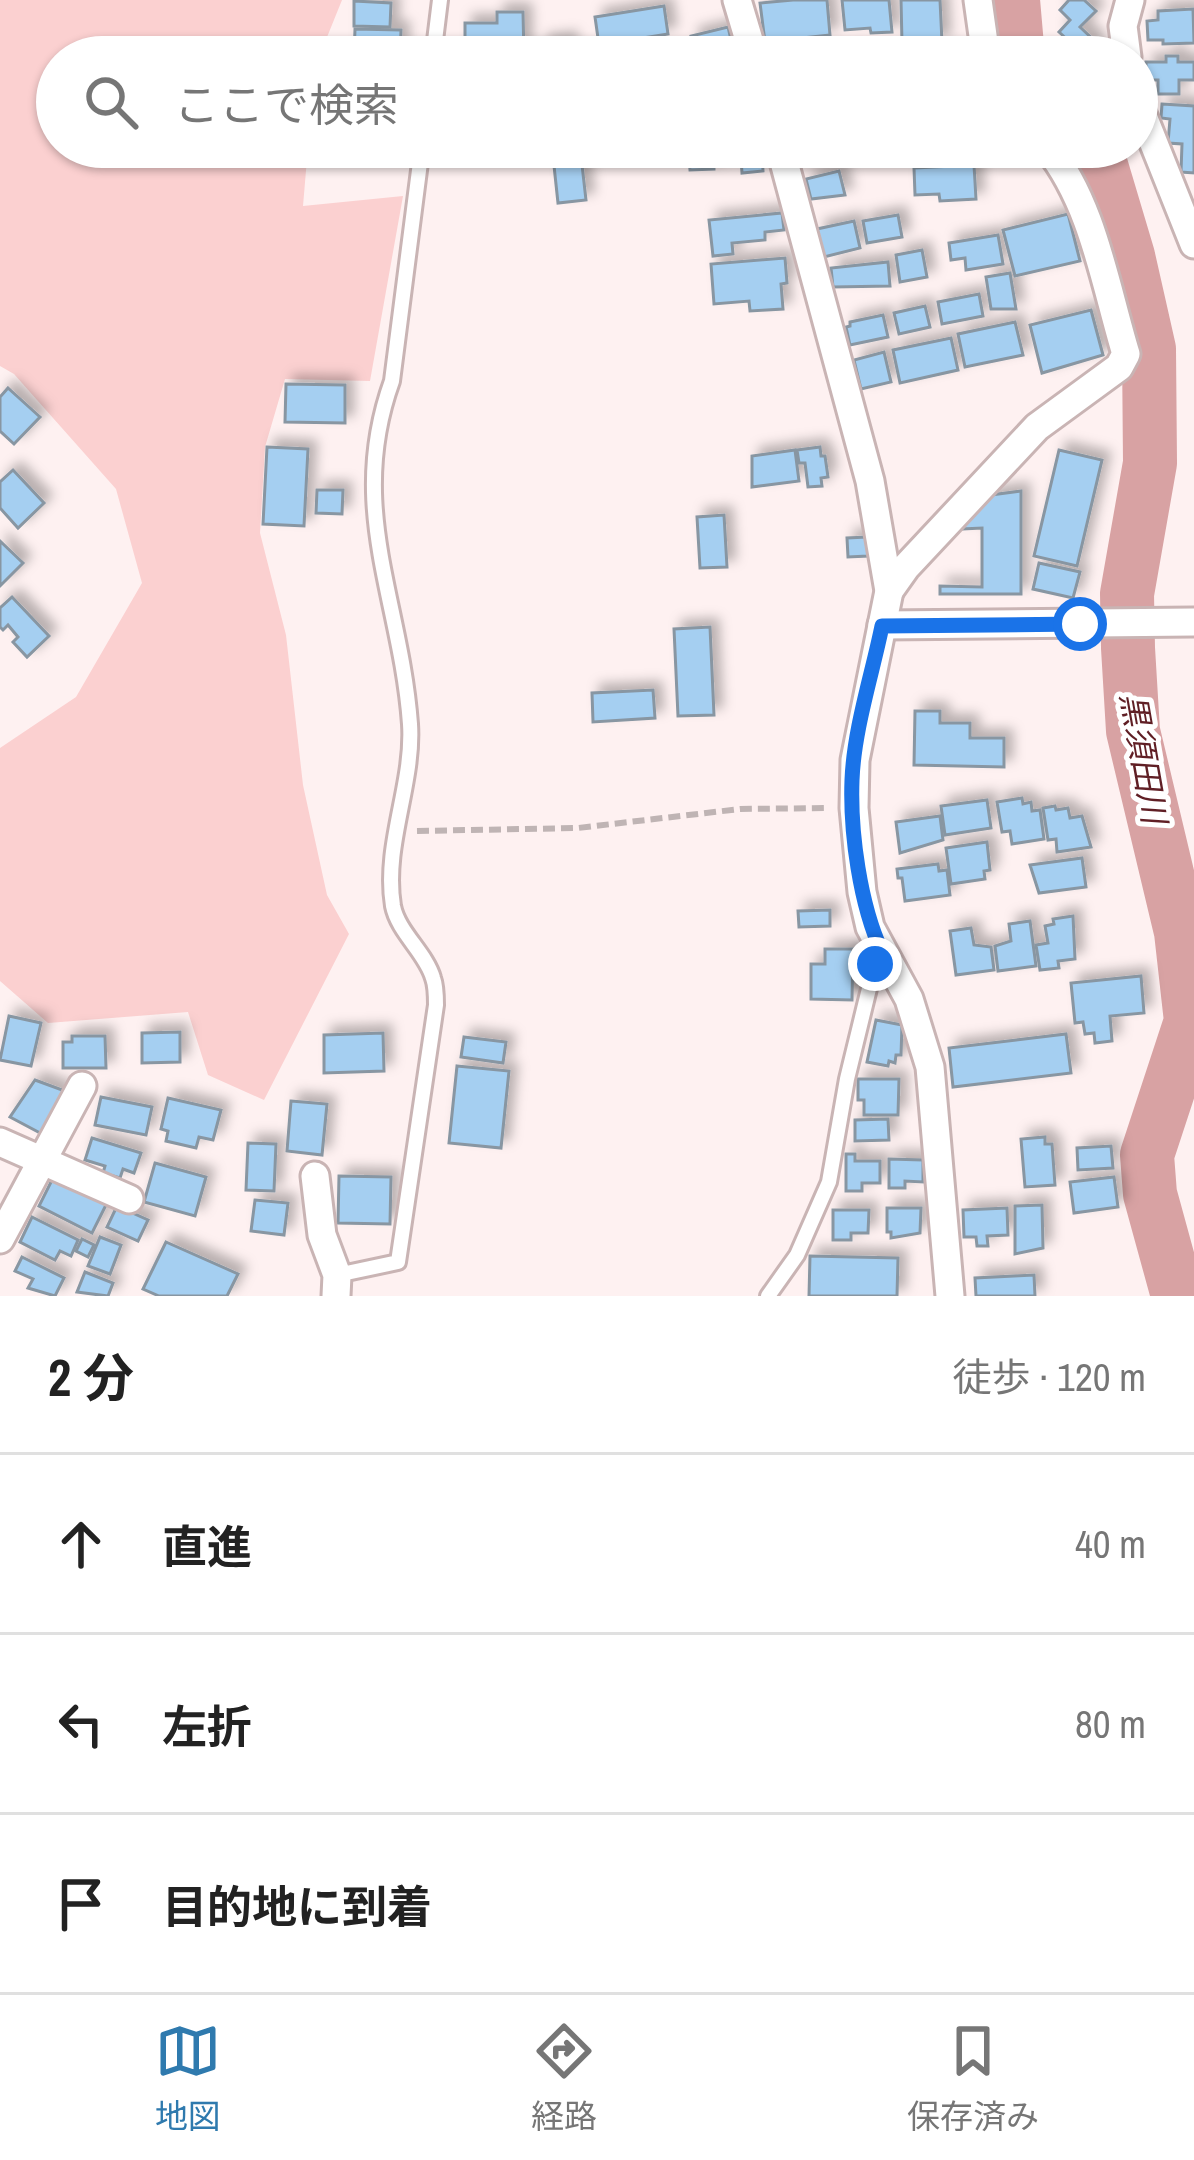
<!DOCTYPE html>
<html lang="ja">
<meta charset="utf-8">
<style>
:root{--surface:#fff;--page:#f2f2f2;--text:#222;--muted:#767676;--line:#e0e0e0;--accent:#2f7aae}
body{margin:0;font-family:"Archivo Narrow","Noto Sans JP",sans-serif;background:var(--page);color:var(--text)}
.stop{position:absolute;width:36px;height:36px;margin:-27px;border:9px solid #1a73e8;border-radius:50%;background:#fff}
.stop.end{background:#1a73e8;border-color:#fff;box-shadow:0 3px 12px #0008}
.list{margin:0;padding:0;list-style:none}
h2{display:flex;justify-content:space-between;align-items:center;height:156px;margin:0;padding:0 48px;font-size:51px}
h2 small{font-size:39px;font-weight:400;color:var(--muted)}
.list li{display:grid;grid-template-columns:78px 1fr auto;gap:36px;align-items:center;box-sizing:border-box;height:180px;padding:0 48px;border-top:3px solid var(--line)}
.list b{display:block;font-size:45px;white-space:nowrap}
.list em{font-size:39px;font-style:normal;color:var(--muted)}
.icon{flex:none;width:66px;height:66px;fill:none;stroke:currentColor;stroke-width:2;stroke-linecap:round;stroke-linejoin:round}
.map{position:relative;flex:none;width:1194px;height:1296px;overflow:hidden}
.search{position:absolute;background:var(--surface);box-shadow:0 3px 9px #0004;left:36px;right:36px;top:36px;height:132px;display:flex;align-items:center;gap:30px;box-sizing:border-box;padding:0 42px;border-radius:66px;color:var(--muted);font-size:45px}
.sheet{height:696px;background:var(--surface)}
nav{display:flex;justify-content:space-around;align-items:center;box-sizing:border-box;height:168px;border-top:3px solid var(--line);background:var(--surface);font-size:33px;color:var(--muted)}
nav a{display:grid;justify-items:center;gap:6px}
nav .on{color:var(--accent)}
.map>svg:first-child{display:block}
.green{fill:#fbd0d0}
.water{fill:#d8a2a3;stroke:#a67e7f;stroke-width:3}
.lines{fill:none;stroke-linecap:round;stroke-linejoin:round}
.river{stroke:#d8a2a3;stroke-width:54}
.building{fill:#a5cff1;stroke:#8896a2;stroke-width:3;filter:url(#shadow)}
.lane-casing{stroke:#c9b4b4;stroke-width:20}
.street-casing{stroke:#c9b4b4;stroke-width:33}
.path{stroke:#bfb4b4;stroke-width:6;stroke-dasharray:12 6;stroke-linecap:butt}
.lane{stroke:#fff;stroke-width:14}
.street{stroke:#fff;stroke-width:27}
.route{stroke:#1a73e8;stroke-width:15}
.labels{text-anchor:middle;stroke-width:10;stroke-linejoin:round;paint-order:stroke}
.water-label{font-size:33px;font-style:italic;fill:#601f25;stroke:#fff}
</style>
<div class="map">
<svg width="1194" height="1296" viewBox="0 0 1194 1296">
<defs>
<filter id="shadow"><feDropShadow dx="8" dy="-8" stdDeviation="6" flood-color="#0004"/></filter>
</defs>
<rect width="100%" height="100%" fill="#fef1f1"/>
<path class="green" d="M 0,0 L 342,0 L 319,57 L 57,57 L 57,147 L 308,147 L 303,206 L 403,196 L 370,381 L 285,379 L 265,447 L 260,533 L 286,635 L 303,785 L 327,895 L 349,934 L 264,1100 L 208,1075 L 188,1012 L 48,1023 L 0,981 L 0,748 L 76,697 L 142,583 L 116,489 L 14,374 L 0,366 Z"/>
<path class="water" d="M 1159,1165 L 1182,1273 L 1194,1277 L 1194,1296 L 1161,1296 L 1142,1232 L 1134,1167 Z"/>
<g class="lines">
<g class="river">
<path d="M 1013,0 L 1017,46 L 1025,57"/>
<path d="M 1088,147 L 1100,162 L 1128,256 L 1149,349 L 1150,463 L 1127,594 L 1128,648 L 1133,731 L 1181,932 L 1191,1021 L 1147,1155 L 1150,1194 L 1178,1296"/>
</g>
</g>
<g class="building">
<path d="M 793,0 L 827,0 L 830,35 L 765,42 L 760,3 Z"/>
<path d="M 842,0 L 889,0 L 892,32 L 871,33 L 870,28 L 845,30 Z"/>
<path d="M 901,0 L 940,0 L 942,42 L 902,43 Z"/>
<path d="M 1069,0 L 1084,0 L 1096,11 L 1080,27 L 1098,44 L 1086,57 L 1059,32 L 1070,20 L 1060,10 Z"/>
<path d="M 354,1 L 391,3 L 390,27 L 354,26 Z"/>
<path d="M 664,6 L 668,34 L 599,45 L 595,17 Z"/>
<path d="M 1193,9 L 1194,43 L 1163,44 L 1163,40 L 1148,40 L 1147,21 L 1158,20 L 1158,11 Z"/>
<path d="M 497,12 L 523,12 L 524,57 L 465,57 L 465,23 L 497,23 Z"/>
<path d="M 728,27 L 735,57 L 696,57 L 691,36 Z"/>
<path d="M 355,29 L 401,30 L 400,57 L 354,57 Z"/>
<path d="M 569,40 L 570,57 L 542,57 L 540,43 Z"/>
<path d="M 1166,56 L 1178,56 L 1178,62 L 1194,62 L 1194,80 L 1179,80 L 1179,94 L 1158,94 L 1158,80 L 1146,80 L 1146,62 L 1166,62 Z"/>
<path d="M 1162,104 L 1194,106 L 1194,173 L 1181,172 L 1182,144 L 1168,143 L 1170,119 L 1161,118 Z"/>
<path d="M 552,147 L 580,147 L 586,200 L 558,203 Z"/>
<path d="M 688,147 L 762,147 L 763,171 L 742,173 L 741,159 L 714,160 L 714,169 L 690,170 Z"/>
<path d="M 828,147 L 852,147 L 853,153 L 828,154 Z"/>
<path d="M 979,147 L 1008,147 L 1009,154 L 1000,155 L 999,149 L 980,153 Z"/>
<path d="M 974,165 L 976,199 L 940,201 L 939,194 L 915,195 L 914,168 Z"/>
<path d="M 839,171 L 845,195 L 811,199 L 806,179 Z"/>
<path d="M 782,213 L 784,230 L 765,232 L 765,240 L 732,243 L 733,254 L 713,256 L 709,220 Z"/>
<path d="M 1068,214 L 1080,261 L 1015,276 L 1003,230 Z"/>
<path d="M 898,215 L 902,237 L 867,243 L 863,221 Z"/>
<path d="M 854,221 L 860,248 L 824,257 L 817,229 Z"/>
<path d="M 998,235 L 1003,264 L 966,270 L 965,258 L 951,260 L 949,243 Z"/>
<path d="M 922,250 L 927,277 L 900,282 L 896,255 Z"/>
<path d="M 785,258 L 787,283 L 781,284 L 783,309 L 750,311 L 749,301 L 714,304 L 711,264 Z"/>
<path d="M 888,262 L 890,286 L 833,287 L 831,268 Z"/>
<path d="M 1010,273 L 1016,309 L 991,309 L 986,277 Z"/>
<path d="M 979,294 L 983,316 L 942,324 L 938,302 Z"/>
<path d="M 925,306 L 930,327 L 899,334 L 894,313 Z"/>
<path d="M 1091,310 L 1103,355 L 1042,373 L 1030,325 Z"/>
<path d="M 883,315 L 888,337 L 850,345 L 846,327 L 850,326 L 850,322 Z"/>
<path d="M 1015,322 L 1023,355 L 965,367 L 958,334 Z"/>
<path d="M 951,338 L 958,370 L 900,383 L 893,350 Z"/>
<path d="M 884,352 L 891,382 L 861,389 L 854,360 Z"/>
<path d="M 286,384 L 345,385 L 345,423 L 285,422 Z"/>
<path d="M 8,388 L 40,417 L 14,444 L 0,431 L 0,397 Z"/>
<path d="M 267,447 L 308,449 L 304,526 L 263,524 Z"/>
<path d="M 820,447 L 821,456 L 825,456 L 828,477 L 821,478 L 822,486 L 808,487 L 805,463 L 799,463 L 797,450 Z"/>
<path d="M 795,450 L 799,481 L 752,487 L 752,456 Z"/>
<path d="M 1059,450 L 1102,460 L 1077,566 L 1034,556 Z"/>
<path d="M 13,470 L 44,503 L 18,528 L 0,508 L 0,482 Z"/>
<path d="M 317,490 L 343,490 L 342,514 L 316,513 Z"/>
<path d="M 1021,491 L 1021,594 L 940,594 L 940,586 L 982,587 L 982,528 L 961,529 L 991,495 Z"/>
<path d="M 724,515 L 727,567 L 700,568 L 697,517 Z"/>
<path d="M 867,537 L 868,556 L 848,557 L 847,538 Z"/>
<path d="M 0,541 L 23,563 L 0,586 Z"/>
<path d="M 1039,563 L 1080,572 L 1073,598 L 1033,589 Z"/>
<path d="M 12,597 L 49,636 L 27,657 L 13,642 L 18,637 L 8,625 L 3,630 L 0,627 L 0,608 Z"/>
<path d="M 710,627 L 714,715 L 678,716 L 674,629 Z"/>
<path d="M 653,690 L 655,718 L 593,722 L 592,693 Z"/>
<path d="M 915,711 L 940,711 L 940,723 L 970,723 L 970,738 L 1004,738 L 1004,767 L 914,765 Z"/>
<path d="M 1022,798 L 1023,804 L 1031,802 L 1032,811 L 1040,810 L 1044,839 L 1012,844 L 1010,831 L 1002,832 L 997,802 Z"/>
<path d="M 987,800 L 991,828 L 945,835 L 941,806 Z"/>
<path d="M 1055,806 L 1056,810 L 1068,808 L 1070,818 L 1082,816 L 1091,847 L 1057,852 L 1056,839 L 1048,840 L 1043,808 Z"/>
<path d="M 940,816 L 943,840 L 900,853 L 896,822 Z"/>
<path d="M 987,842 L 990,870 L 984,871 L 985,879 L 951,884 L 946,848 Z"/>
<path d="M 1082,858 L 1086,887 L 1039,893 L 1030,865 Z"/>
<path d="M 938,864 L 939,871 L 947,870 L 950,895 L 905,901 L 902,878 L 898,878 L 897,869 Z"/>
<path d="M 830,910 L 830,926 L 799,927 L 798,911 Z"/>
<path d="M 1073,916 L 1075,959 L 1058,961 L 1059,968 L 1040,970 L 1036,945 L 1048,943 L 1045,926 L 1054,924 L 1053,919 Z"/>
<path d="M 1030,921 L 1036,966 L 998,971 L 995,946 L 1011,941 L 1009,924 Z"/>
<path d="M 971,928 L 974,945 L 991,947 L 994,970 L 956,975 L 950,931 Z"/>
<path d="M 825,949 L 853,949 L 852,1000 L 811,999 L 811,964 L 825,964 Z"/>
<path d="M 1141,976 L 1144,1013 L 1110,1016 L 1112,1041 L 1095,1043 L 1094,1033 L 1085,1034 L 1083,1022 L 1075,1023 L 1071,983 Z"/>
<path d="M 9,1016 L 41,1023 L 31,1066 L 0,1060 Z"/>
<path d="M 876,1020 L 902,1025 L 901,1055 L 896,1055 L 895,1063 L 889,1061 L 888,1066 L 867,1062 Z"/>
<path d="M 180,1032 L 180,1062 L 142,1063 L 142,1033 Z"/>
<path d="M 383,1033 L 384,1071 L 324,1073 L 324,1035 Z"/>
<path d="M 1066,1034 L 1071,1073 L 953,1087 L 949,1048 Z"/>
<path d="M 72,1036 L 105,1036 L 106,1068 L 63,1068 L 63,1042 L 72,1042 Z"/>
<path d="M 464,1037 L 506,1042 L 503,1063 L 461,1057 Z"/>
<path d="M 457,1066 L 509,1071 L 501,1148 L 449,1143 Z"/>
<path d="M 858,1079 L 899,1079 L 898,1115 L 864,1115 L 864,1100 L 858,1100 Z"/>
<path d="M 35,1080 L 65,1091 L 42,1134 L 10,1117 Z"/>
<path d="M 101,1097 L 152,1107 L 146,1135 L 95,1125 Z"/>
<path d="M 168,1098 L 221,1110 L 213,1140 L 199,1137 L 196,1148 L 166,1141 L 168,1131 L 161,1129 Z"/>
<path d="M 291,1101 L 327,1104 L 322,1155 L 287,1151 Z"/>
<path d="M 888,1119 L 889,1140 L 855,1141 L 855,1120 Z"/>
<path d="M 1045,1137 L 1045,1144 L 1052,1144 L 1055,1185 L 1025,1187 L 1021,1139 Z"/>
<path d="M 92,1138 L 141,1153 L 134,1173 L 123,1169 L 120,1178 L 103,1173 L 105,1166 L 85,1160 Z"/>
<path d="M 248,1143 L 276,1144 L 274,1191 L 246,1190 Z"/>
<path d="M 1111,1146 L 1113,1168 L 1078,1170 L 1077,1148 Z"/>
<path d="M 846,1154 L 855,1154 L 855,1161 L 880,1161 L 880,1183 L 862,1183 L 862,1191 L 846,1191 Z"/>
<path d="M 889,1159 L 923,1160 L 923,1182 L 905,1181 L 905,1188 L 889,1188 Z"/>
<path d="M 155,1163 L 206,1177 L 195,1216 L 144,1202 Z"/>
<path d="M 55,1174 L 108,1201 L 92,1233 L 39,1206 Z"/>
<path d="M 339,1176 L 391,1177 L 390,1224 L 338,1223 Z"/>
<path d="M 1114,1177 L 1118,1207 L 1074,1213 L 1070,1182 Z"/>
<path d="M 255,1200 L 288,1203 L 284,1235 L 251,1231 Z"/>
<path d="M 1042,1205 L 1043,1248 L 1015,1254 L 1015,1206 Z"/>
<path d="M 117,1206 L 148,1220 L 138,1241 L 107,1227 Z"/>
<path d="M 887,1208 L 921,1208 L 920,1233 L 891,1238 L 891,1232 L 887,1232 Z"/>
<path d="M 1007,1208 L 1008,1235 L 987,1236 L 988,1246 L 977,1246 L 976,1237 L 964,1237 L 963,1210 Z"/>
<path d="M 833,1210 L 869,1210 L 868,1233 L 851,1233 L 851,1240 L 833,1240 Z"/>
<path d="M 32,1217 L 78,1240 L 71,1256 L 60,1251 L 55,1260 L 20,1242 Z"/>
<path d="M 100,1237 L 121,1245 L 110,1274 L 88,1266 Z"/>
<path d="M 82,1239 L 94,1245 L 88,1257 L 76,1251 Z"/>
<path d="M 166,1242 L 238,1274 L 227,1296 L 159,1296 L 143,1289 Z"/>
<path d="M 810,1256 L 898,1258 L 897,1296 L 809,1296 Z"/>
<path d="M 22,1257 L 64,1278 L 55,1296 L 28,1288 L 33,1279 L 15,1271 Z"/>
<path d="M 85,1272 L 113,1283 L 108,1296 L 77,1292 Z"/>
<path d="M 1034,1275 L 1035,1296 L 976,1296 L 975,1278 Z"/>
</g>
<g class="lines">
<defs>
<g id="lane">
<path d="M 433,57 L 440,0"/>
<path d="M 337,1275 L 398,1262 L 436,1005 C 436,997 436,986 433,978 C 426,953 398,932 393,906 C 383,845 414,784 410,724 C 401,600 346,508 392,381 L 422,147"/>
<path d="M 768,1296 L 797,1255 L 829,1182 L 847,1079 L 875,964 L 882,952"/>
</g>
<g id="street">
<path d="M 737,0 L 754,57"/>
<path d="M 978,0 L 986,57"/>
<path d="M 1127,57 L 1123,26 L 1130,0"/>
<path d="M 1137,101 L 1194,244"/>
<path d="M 780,147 L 870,481 L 889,591 L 855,760 L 854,808 L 862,892 L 870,927 L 909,999 L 930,1067 L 950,1296"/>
<path d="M 889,591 L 906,567 L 1037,427 L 1119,367 L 1126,354 C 1105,285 1093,203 1047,147"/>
<path d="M 882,625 L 1194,622"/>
<path d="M 0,1142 L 129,1199"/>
<path d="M 315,1176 L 322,1235 L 337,1275 L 336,1296"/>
<path d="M 0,1239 L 82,1086"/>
</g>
</defs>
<use href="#lane" class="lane-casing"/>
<use href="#street" class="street-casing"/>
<path class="path" d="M 417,831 L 578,828 L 740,809 L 828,808"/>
<use href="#lane" class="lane"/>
<use href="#street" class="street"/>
</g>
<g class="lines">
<path class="route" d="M 875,964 L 882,952 C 860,905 850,832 852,780 C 854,729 872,675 882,626 L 1080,624"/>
</g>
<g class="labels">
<g class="water-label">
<text transform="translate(1144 758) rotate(80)" y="12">黒須田川</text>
</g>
</g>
</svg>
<div class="stop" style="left:1080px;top:624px"></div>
<div class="stop end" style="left:875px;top:964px"></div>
<div class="search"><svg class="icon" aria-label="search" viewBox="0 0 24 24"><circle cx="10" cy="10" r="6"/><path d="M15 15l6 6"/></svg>ここで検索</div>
</div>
<section class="sheet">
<h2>2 分<small>徒歩 · 120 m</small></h2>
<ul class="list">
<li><svg class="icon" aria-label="ahead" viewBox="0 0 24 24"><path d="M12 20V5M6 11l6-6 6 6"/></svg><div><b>直進</b></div><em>40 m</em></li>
<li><svg class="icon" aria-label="left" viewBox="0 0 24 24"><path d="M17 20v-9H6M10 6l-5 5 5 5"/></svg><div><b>左折</b></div><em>80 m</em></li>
<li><svg class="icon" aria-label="arrive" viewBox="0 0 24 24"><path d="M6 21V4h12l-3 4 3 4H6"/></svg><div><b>目的地に到着</b></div></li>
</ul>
</section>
<nav>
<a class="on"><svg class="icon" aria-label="map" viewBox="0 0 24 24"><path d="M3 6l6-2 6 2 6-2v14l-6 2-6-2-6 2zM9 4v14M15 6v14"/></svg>地図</a>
<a><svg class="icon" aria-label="directions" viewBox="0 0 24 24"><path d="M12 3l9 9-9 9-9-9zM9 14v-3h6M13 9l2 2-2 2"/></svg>経路</a>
<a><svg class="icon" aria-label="saved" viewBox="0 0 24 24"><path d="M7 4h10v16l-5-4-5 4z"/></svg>保存済み</a>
</nav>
